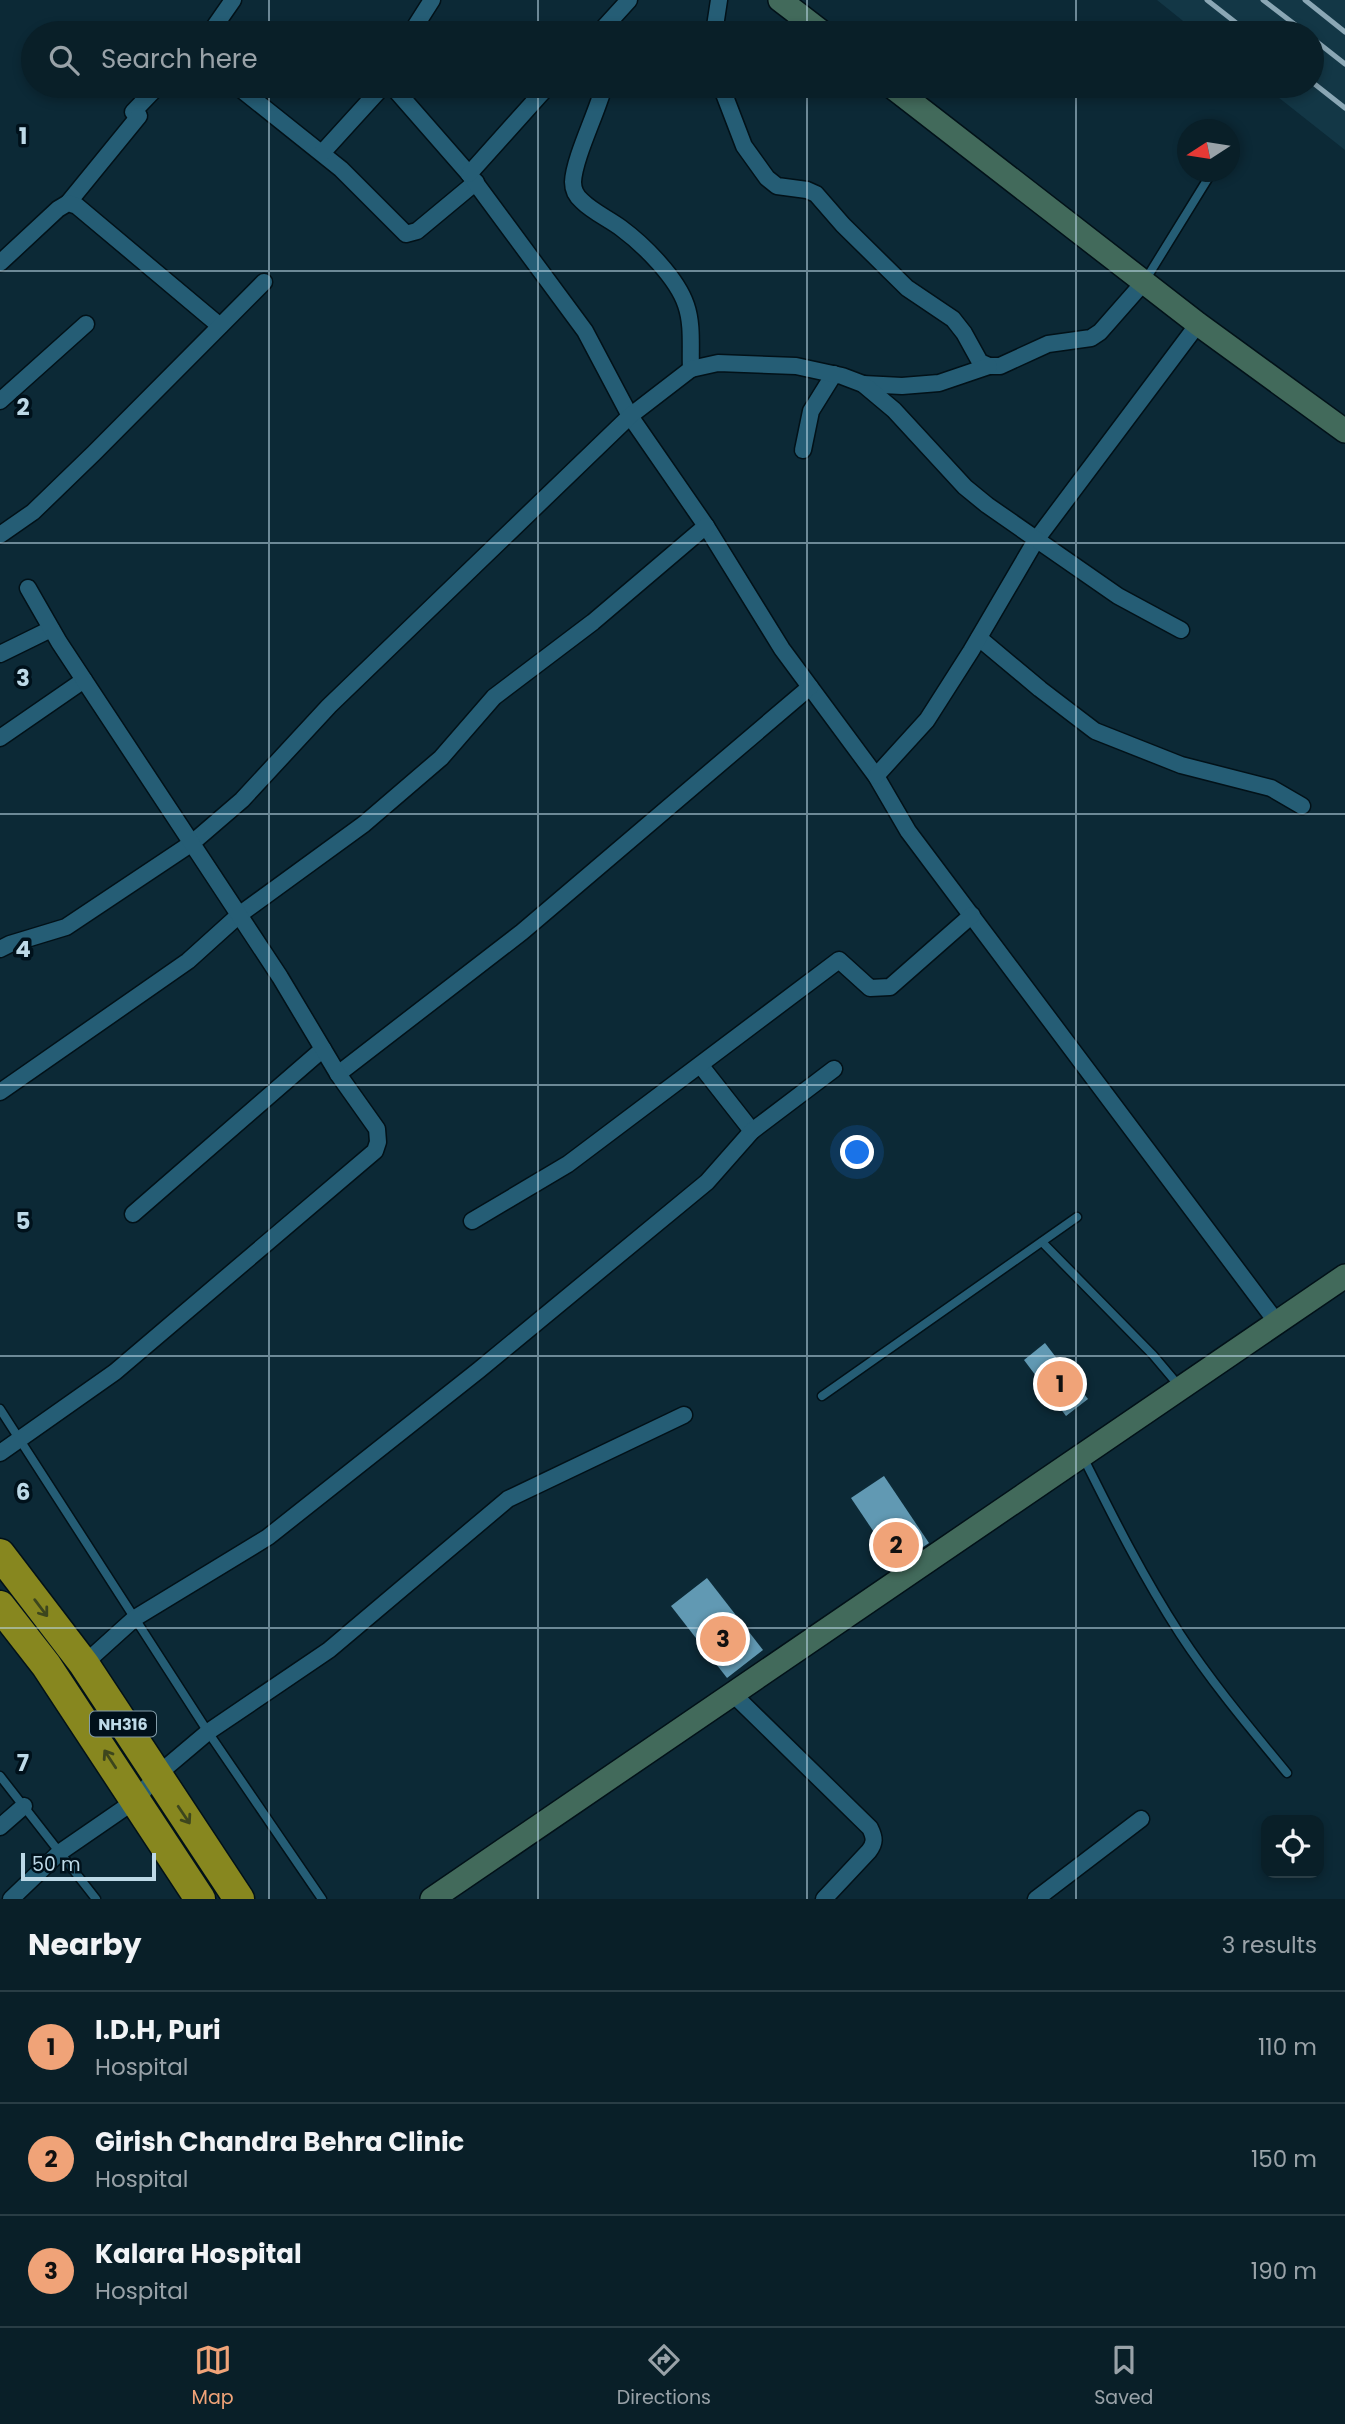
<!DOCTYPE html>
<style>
:root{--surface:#091f28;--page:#122730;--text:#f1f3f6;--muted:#99a2a8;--line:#293d45;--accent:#f0a378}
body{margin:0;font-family:Poppins,sans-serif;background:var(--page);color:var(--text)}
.controls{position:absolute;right:21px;bottom:21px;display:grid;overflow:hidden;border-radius:14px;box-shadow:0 4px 10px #0003}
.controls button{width:63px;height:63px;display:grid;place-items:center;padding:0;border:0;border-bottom:2px solid var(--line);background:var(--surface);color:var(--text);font:35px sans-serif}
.compass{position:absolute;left:1177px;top:119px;width:63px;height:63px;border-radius:50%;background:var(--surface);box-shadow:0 4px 10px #0003;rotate:258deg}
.scale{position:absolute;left:21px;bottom:18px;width:135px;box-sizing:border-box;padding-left:7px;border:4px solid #bdd9e7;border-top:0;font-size:19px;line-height:24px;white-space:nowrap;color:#bdd9e7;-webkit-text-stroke:5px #00111b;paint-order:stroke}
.you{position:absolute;left:858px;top:1153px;width:24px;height:24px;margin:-18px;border:5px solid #fff;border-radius:50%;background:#1a73e8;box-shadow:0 0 0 10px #1a73e833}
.badge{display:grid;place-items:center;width:46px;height:46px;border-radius:50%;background:var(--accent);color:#111;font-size:23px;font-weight:700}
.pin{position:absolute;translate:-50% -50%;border:4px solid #fff;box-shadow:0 2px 7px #0006}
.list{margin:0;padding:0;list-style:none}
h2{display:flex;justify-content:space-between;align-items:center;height:91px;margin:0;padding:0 28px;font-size:30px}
h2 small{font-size:23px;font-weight:400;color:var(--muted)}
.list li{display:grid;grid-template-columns:46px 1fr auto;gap:21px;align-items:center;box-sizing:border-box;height:112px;padding:0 28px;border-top:2px solid var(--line)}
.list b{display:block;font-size:26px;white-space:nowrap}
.list p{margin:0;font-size:23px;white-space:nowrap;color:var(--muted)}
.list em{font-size:23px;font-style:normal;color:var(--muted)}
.icon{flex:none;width:38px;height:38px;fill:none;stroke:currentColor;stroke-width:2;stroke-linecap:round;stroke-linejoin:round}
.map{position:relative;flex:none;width:1345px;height:1899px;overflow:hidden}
.search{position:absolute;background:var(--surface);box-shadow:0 4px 10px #0003;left:21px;right:21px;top:21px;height:77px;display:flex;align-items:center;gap:18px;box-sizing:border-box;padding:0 24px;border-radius:38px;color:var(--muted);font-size:26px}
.sheet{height:427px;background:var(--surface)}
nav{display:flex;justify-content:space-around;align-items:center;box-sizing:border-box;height:98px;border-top:2px solid var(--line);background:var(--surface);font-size:19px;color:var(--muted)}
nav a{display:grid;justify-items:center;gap:4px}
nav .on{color:var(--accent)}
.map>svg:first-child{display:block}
.built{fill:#133746}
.building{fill:#6199b3}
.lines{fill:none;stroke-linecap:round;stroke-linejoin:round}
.lane-casing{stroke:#021118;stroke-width:11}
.street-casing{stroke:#021118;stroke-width:19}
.secondary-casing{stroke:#021118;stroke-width:26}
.highway-casing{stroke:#021118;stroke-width:33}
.lane{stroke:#255d75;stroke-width:8}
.street{stroke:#255d75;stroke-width:16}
.secondary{stroke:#426a5b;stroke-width:23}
.highway{stroke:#87871f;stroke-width:30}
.rail{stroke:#8ba7b5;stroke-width:5}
.oneway{stroke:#3d461d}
.grid{fill:none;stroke:#bdd9e7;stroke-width:2;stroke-opacity:0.55}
.labels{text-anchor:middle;stroke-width:7;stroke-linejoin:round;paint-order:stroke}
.shield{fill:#00111b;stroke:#849daa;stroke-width:2}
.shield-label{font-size:16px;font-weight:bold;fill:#bdd9e7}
.grid-label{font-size:23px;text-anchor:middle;font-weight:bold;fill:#bdd9e7;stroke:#00111b;stroke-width:7;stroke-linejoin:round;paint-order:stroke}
</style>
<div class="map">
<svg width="1345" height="1899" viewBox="0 0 1345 1899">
<rect width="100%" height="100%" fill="#0c2936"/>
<path class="built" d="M 1157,0 L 1345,0 L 1345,150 L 1264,86 L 1312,86 L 1312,33 L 1198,33 Z"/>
<g class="building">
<path d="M 1045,1343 L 1088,1399 L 1066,1416 L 1024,1360 Z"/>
<path d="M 884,1476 L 929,1543 L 896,1565 L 851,1498 Z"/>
<path d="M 707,1578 L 763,1650 L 727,1678 L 671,1606 Z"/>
</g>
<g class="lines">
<defs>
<g id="lane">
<path d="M 1146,279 L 1212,172"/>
<path d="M 1042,1242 L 1153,1355 L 1180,1387"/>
<path d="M 822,1396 L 1077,1217"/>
<path d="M 0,1409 L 208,1732 L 322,1899"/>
<path d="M 1083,1457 C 1113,1517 1143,1577 1180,1634 C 1212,1683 1250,1728 1287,1773"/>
<path d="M 0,1776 L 96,1899"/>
</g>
<g id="street">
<path d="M 210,33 L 233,0"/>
<path d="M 411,33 L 432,0"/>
<path d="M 599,33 L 629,0"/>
<path d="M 714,33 L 719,0"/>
<path d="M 237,86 L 341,169 L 406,234 L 417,231 L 476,182"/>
<path d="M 392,86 L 469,174 L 585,331 L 630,416 L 706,526 L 782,649 L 876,776 L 908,831 L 1278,1324"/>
<path d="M 604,86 C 597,113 574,158 573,182 C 573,190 576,196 582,201 C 593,212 609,219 621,228 C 644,245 677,278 686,305 C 693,325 690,348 691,369"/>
<path d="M 721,86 L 744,146 L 767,178 L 777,186 L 807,190 L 816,194 L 843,225 L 907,288 L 953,319 L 964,333 L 980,362 L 989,366 L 1000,366 L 1048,344 L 1091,338 L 1100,332 L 1144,282"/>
<path d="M 133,112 L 158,86"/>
<path d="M 322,153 L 383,86"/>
<path d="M 469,174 L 548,86"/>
<path d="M 68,203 L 139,116"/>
<path d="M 0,263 L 58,209 L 68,203 L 77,206 L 220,326"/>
<path d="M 863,384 L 902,386 L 939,383 L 989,366"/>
<path d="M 0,401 L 86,324"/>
<path d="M 803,450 L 811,411 L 834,374"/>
<path d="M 0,535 L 33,512 L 94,453 L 264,282"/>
<path d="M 979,638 L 1040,689 L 1095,731 L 1181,765 L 1271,788 L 1302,806"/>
<path d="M 0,654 L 51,629"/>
<path d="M 0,738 L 84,680"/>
<path d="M 876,776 L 927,720 L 971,651 L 1036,540 L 1198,324"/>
<path d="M 0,949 L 10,944 L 66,927 L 192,843 L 242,800 L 329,706 L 630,416 L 691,369 L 718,363 L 796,366 L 842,376 L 863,384 L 894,410 L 965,487 L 987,505 L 1118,596 L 1181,630"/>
<path d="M 701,1066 L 752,1131"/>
<path d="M 338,1074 L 522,932 L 810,687"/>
<path d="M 0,1092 L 188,961 L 239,915 L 364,824 L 441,758 L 494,697 L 593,622 L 706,526"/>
<path d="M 133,1214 L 323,1049"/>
<path d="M 472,1221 L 568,1164 L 839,960 L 870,988 L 890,987 L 972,915"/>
<path d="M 0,1453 L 115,1372 L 375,1151 L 378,1142 L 377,1129 L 338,1074 L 280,977 L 59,642 L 28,588"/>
<path d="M 84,1664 L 135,1618 L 268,1537 L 479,1370 L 707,1182 L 752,1131 L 834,1069"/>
<path d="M 733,1694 L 870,1828 C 875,1838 875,1843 869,1851 L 824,1899"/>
<path d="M 0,1827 L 24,1806"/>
<path d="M 11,1899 L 59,1853 L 136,1800 L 157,1775 L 208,1732 L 329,1650 L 508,1499 L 684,1415"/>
<path d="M 1036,1899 L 1141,1819"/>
</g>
<g id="secondary">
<path d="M 780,0 L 823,33"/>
<path d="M 891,86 L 1198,324 L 1345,431"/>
<path d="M 432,1899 L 1345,1276"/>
</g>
<g id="highway">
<path d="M 0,1554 L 84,1664 L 239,1899"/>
<path d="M 0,1606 L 46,1665 L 200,1899"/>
</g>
</defs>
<use href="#lane" class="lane-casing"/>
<use href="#street" class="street-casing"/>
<use href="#secondary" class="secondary-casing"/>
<use href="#highway" class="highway-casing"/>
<use href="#lane" class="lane"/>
<use href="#street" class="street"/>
<use href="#secondary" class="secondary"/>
<use href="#highway" class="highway"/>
<g class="rail">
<path d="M 1207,0 L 1249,33"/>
<path d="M 1263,0 L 1306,33"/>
<path d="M 1305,0 L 1345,32"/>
<path d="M 1312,38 L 1345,64"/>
<path d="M 1312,82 L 1345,108"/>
</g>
</g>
<defs><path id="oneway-shaft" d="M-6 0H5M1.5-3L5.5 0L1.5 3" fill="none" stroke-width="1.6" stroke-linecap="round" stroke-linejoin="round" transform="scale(1.75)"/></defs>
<g class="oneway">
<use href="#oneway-shaft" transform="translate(41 1608) rotate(53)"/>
<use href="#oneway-shaft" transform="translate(110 1759) rotate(-123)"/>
<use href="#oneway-shaft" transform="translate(184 1815) rotate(56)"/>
</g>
<path class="grid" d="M 269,0 L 269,33M 538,0 L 538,33M 807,0 L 807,33M 1076,0 L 1076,33M 269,86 L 269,1899M 538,86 L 538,1899M 807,86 L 807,1899M 1076,86 L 1076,1899M 0,271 L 1345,271M 0,543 L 1345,543M 0,814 L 1345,814M 0,1085 L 1345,1085M 0,1356 L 1345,1356M 0,1628 L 1345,1628"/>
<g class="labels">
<rect class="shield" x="90" y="1711.5" width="66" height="25" rx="5"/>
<g class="shield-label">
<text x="123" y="1730">NH316</text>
</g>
</g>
<g class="grid-label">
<text x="23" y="144">1</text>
<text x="23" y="415">2</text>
<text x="23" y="686">3</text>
<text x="23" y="957">4</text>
<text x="23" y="1229">5</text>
<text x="23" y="1500">6</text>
<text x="23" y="1771">7</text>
</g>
</svg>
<div class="controls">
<button><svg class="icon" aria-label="locate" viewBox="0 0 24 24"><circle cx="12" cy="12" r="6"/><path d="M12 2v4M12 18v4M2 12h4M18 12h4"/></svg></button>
</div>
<svg class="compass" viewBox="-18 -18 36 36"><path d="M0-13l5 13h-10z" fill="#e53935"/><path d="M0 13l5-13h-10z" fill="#99a2a8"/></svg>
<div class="scale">50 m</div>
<div class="you"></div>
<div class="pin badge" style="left:1060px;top:1384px">1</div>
<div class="pin badge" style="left:896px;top:1545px">2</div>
<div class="pin badge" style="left:723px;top:1639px">3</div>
<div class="search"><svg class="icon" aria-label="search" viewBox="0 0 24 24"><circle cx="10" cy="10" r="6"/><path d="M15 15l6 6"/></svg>Search here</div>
</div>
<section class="sheet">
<h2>Nearby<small>3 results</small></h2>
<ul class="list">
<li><span class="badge">1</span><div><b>I.D.H, Puri</b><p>Hospital</p></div><em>110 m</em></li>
<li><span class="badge">2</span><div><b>Girish Chandra Behra Clinic</b><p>Hospital</p></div><em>150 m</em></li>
<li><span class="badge">3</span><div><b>Kalara Hospital</b><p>Hospital</p></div><em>190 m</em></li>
</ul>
</section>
<nav>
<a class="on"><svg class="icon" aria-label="map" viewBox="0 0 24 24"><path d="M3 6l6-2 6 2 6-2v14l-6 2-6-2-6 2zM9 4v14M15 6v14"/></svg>Map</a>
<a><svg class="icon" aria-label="directions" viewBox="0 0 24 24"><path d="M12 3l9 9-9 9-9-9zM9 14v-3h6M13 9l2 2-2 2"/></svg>Directions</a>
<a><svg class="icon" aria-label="saved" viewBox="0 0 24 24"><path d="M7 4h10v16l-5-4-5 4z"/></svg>Saved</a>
</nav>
